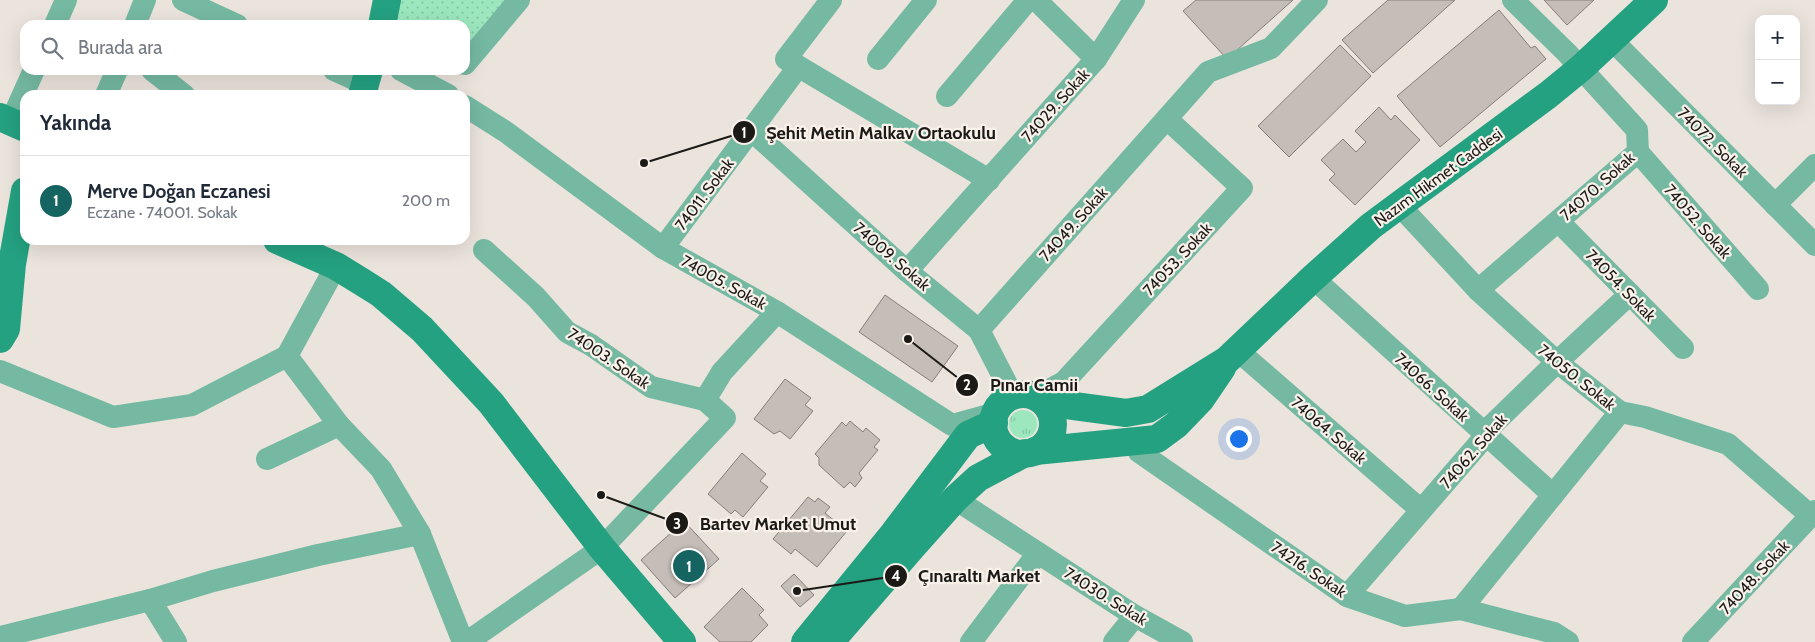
<!DOCTYPE html>
<html lang="tr">
<meta charset="utf-8">
<style>
:root{--surface:#fff;--page:#f2f2f3;--text:#1f2937;--muted:#747a83;--line:#e0e1e3;--accent:#166461}
body{margin:0;font-family:Cabin,sans-serif;background:var(--page);color:var(--text)}
.controls{position:absolute;right:15px;top:15px;display:grid;overflow:hidden;border-radius:10px;box-shadow:0 5px 20px #0002}
.controls button{width:45px;height:45px;display:grid;place-items:center;padding:0;border:0;border-bottom:1px solid var(--line);background:var(--surface);color:var(--text);font:25px sans-serif}
.you{position:absolute;left:1238px;top:438px;width:18px;height:18px;margin:-12px;border:4px solid #fff;border-radius:50%;background:#1a73e8;box-shadow:0 0 0 8px #1a73e833}
.badge{display:grid;place-items:center;width:32px;height:32px;border-radius:50%;background:var(--accent);color:#fff;font-size:16px;font-weight:700}
.pin{position:absolute;translate:-50% -50%;border:2px solid #fff;box-shadow:0 1px 5px #0006}
.list{margin:0;padding:0;list-style:none}
h2{display:flex;justify-content:space-between;align-items:center;height:65px;margin:0;padding:0 20px;font-size:21px}
h2 small{font-size:16px;font-weight:400;color:var(--muted)}
.list li{display:grid;grid-template-columns:32px 1fr auto;gap:15px;align-items:center;box-sizing:border-box;height:90px;padding:0 20px;border-top:1px solid var(--line)}
.list b{display:block;font-size:19px;white-space:nowrap}
.list p{margin:0;font-size:16px;white-space:nowrap;color:var(--muted)}
.list em{font-size:16px;font-style:normal;color:var(--muted)}
.icon{flex:none;width:28px;height:28px;fill:none;stroke:currentColor;stroke-width:2;stroke-linecap:round;stroke-linejoin:round}
.map{position:relative;flex:none;width:1815px;height:642px;overflow:hidden}
.search{position:absolute;background:var(--surface);box-shadow:0 5px 20px #0002;left:20px;top:20px;width:450px;height:55px;display:flex;align-items:center;gap:12px;box-sizing:border-box;padding:0 18px;border-radius:15px;color:var(--muted);font-size:19px}
.panel{position:absolute;background:var(--surface);box-shadow:0 5px 20px #0002;left:20px;top:90px;width:450px;height:155px;border-radius:15px}
.map>svg:first-child{display:block}
.grass{fill:url(#grass-tufts)}
.park{fill:url(#park-dots)}
.building{fill:#c5beb8;stroke:#847e78}
.lines{fill:none;stroke-linecap:round;stroke-linejoin:round}
.street{stroke:#75b9a2;stroke-width:22}
.secondary{stroke:#24a181;stroke-width:28}
.labels{text-anchor:middle;stroke-width:4.5;stroke-linejoin:round;paint-order:stroke}
.street-label{font-size:16px;fill:#1c1a17;stroke:#f9f1ea}
.leader{fill:none;stroke:#1c1a17;stroke-width:2}
.callout-dot{fill:#1c1a17;stroke:#f9f1ea;stroke-width:2}
.mark-label{font-size:15px;text-anchor:middle;font-weight:bold;fill:#fff}
.callout-label{font-size:18px;text-anchor:middle;font-weight:bold;fill:#1c1a17;stroke:#f9f1ea;stroke-width:4.5;stroke-linejoin:round;paint-order:stroke}
</style>
<div class="map">
<svg width="1815" height="642" viewBox="0 0 1815 642">
<defs>
<pattern id="grass-tufts" width="24" height="20" patternUnits="userSpaceOnUse" patternTransform="scale(1.25)"><rect width="24" height="20" fill="#9ce7be"/><path d="M3 7l-1-3M5 7V3M7 7l1-3M15 17l-1-3M17 17v-4M19 17l1-3" fill="none" stroke="#86c6a3"/></pattern>
<pattern id="park-dots" width="8" height="8" patternUnits="userSpaceOnUse" patternTransform="scale(1.25)"><rect width="8" height="8" fill="#9ce7be"/><path d="M2 2h.1M6 6h.1" fill="none" stroke="#86c6a3" stroke-width="1.8" stroke-linecap="round"/></pattern>
</defs>
<rect width="100%" height="100%" fill="#ebe4dd"/>
<circle class="grass" cx="1023" cy="424" r="14"/>
<path class="park" d="M 398,0 L 508,0 L 465,54 L 465,25 L 392,25 Z"/>
<g class="building">
<path d="M 1196,0 L 1293,0 L 1227,59 L 1183,11 Z"/>
<path d="M 1388,0 L 1455,0 L 1373,73 L 1342,40 Z"/>
<path d="M 1544,0 L 1594,0 L 1567,25 Z"/>
<path d="M 1499,10 L 1531,48 L 1535,46 L 1546,59 L 1440,147 L 1397,96 Z"/>
<path d="M 1340,45 L 1371,76 L 1289,157 L 1258,126 Z"/>
<path d="M 1379,107 L 1391,120 L 1395,115 L 1420,140 L 1355,205 L 1329,180 L 1335,174 L 1321,160 L 1343,139 L 1356,152 L 1366,142 L 1355,131 Z"/>
<path d="M 885,295 L 958,346 L 932,382 L 859,332 Z"/>
<path d="M 785,379 L 811,398 L 805,405 L 813,411 L 790,439 L 780,431 L 774,434 L 754,419 Z"/>
<path d="M 850,421 L 863,432 L 866,428 L 880,440 L 874,447 L 878,450 L 859,473 L 862,478 L 855,487 L 850,482 L 844,488 L 819,465 L 819,458 L 815,454 L 842,422 L 846,426 Z"/>
<path d="M 742,453 L 766,474 L 760,481 L 768,487 L 743,517 L 735,510 L 731,514 L 708,494 Z"/>
<path d="M 808,497 L 815,502 L 818,498 L 830,507 L 825,513 L 847,531 L 817,567 L 795,549 L 791,554 L 773,539 Z"/>
<path d="M 684,521 L 719,559 L 675,598 L 641,560 Z"/>
<path d="M 794,574 L 814,595 L 800,607 L 781,586 Z"/>
<path d="M 742,588 L 764,610 L 759,615 L 768,625 L 751,642 L 720,642 L 704,627 Z"/>
</g>
<g class="lines">
<g class="street">
<path d="M 183,0 L 237,25"/>
<path d="M 831,0 L 786,59 L 989,180"/>
<path d="M 1036,0 L 1096,59"/>
<path d="M 55,25 L 66,0"/>
<path d="M 135,25 L 145,0"/>
<path d="M 1611,39 L 1815,245"/>
<path d="M 878,59 L 926,0"/>
<path d="M 465,64 L 519,0"/>
<path d="M 152,70 L 184,95"/>
<path d="M 334,70 L 365,84"/>
<path d="M 401,70 L 448,95"/>
<path d="M 106,95 L 117,70"/>
<path d="M 947,96 L 1028,0"/>
<path d="M 465,106 L 506,132 L 663,248 L 777,312 L 952,425 L 992,414"/>
<path d="M 11,121 L 34,70"/>
<path d="M 751,130 L 907,271 L 979,330 L 1013,396"/>
<path d="M 1638,152 L 1758,289"/>
<path d="M 1399,205 L 1478,290 L 1557,362 L 1620,412 L 1645,417 L 1728,444 L 1811,516"/>
<path d="M 1775,205 L 1815,165"/>
<path d="M 1558,221 L 1683,348"/>
<path d="M 663,248 L 798,67"/>
<path d="M 484,250 L 536,297 L 567,332 L 591,345 L 651,387 L 705,400"/>
<path d="M 336,266 L 287,356 L 339,425 L 381,469 L 420,534 L 463,642"/>
<path d="M 907,271 L 1096,59 L 1134,0"/>
<path d="M 1313,278 L 1553,495"/>
<path d="M 1478,290 L 1638,152 L 1637,130 L 1567,53 L 1513,0"/>
<path d="M 979,330 L 1208,72 L 1271,48 L 1317,0"/>
<path d="M 1237,350 L 1421,510"/>
<path d="M 0,371 L 113,417 L 192,405 L 287,356"/>
<path d="M 1036,397 L 1064,382 L 1242,188 L 1167,119"/>
<path d="M 1137,441 L 1139,452 L 1347,596 L 1405,616 L 1461,609 L 1554,633 L 1568,642"/>
<path d="M 267,459 L 339,425"/>
<path d="M 955,499 L 1135,616 L 1182,642"/>
<path d="M 1347,596 L 1482,440 L 1484,433 L 1557,362 L 1630,294"/>
<path d="M 150,600 L 176,642"/>
<path d="M 1461,609 L 1620,412"/>
<path d="M 0,637 L 150,600 L 213,581 L 318,555 L 420,534"/>
<path d="M 467,642 L 602,548 L 725,418 L 705,400 L 722,372 L 777,312"/>
<path d="M 971,642 L 1038,553"/>
<path d="M 1114,642 L 1135,616"/>
<path d="M 1693,642 L 1815,511"/>
</g>
<g class="secondary">
<path d="M 382,25 L 387,0"/>
<path d="M 362,95 L 369,70"/>
<path d="M 0,117 L 25,128"/>
<path d="M 277,240 L 336,266 L 362,282 L 381,294 L 422,329 L 491,403 L 602,548 L 682,642"/>
<path d="M 0,339 L 6,329 L 12,264 L 25,191"/>
<circle cx="1023" cy="424" r="30"/>
<path d="M 1044,402 L 1126,413 L 1148,409 L 1227,360 L 1313,278 L 1371,226 L 1548,95 L 1581,68 L 1654,0"/>
<path d="M 1035,451 L 1157,439 L 1176,425 L 1201,399 L 1222,368"/>
<path d="M 805,642 L 894,533 L 968,435 L 994,423"/>
<path d="M 830,642 L 913,546 L 955,499 L 978,478 L 1025,453"/>
</g>
</g>
<g class="labels">
<g class="street-label">
<text transform="translate(1055 105) rotate(-48)" y="6">74029. Sokak</text>
<text transform="translate(1713 142) rotate(45)" y="6">74072. Sokak</text>
<text transform="translate(1438 177) rotate(-36)" y="6">Nazım Hikmet Caddesi</text>
<text transform="translate(1597 186) rotate(-42)" y="6">74070. Sokak</text>
<text transform="translate(704 194) rotate(-53)" y="6">74011. Sokak</text>
<text transform="translate(1698 221) rotate(49)" y="6">74052. Sokak</text>
<text transform="translate(1073 224) rotate(-48)" y="6">74049. Sokak</text>
<text transform="translate(892 256) rotate(41)" y="6">74009. Sokak</text>
<text transform="translate(1177 259) rotate(-47)" y="6">74053. Sokak</text>
<text transform="translate(724 282) rotate(29)" y="6">74005. Sokak</text>
<text transform="translate(1621 285) rotate(46)" y="6">74054. Sokak</text>
<text transform="translate(609 358) rotate(34)" y="6">74003. Sokak</text>
<text transform="translate(1577 377) rotate(39)" y="6">74050. Sokak</text>
<text transform="translate(1432 387) rotate(42)" y="6">74066. Sokak</text>
<text transform="translate(1329 430) rotate(41)" y="6">74064. Sokak</text>
<text transform="translate(1473 451) rotate(-49)" y="6">74062. Sokak</text>
<text transform="translate(1309 569) rotate(34)" y="6">74216. Sokak</text>
<text transform="translate(1754 577) rotate(-47)" y="6">74048. Sokak</text>
<text transform="translate(1106 596) rotate(32)" y="6">74030. Sokak</text>
</g>
</g>
<path class="leader" d="M644 163L744 132M908 339L967 385M601 495L677 523M797 591L896 576"/>
<g class="callout-dot">
<circle cx="644" cy="163" r="5"/>
<circle cx="908" cy="339" r="5"/>
<circle cx="601" cy="495" r="5"/>
<circle cx="797" cy="591" r="5"/>
<circle cx="744" cy="132" r="12"/>
<circle cx="967" cy="385" r="12"/>
<circle cx="677" cy="523" r="12"/>
<circle cx="896" cy="576" r="12"/>
</g>
<g class="mark-label">
<text x="744" y="138">1</text>
<text x="967" y="390">2</text>
<text x="677" y="529">3</text>
<text x="896" y="581">4</text>
</g>
<g class="callout-label">
<text x="881" y="139">Şehit Metin Malkav Ortaokulu</text>
<text x="1034" y="391">Pınar Camii</text>
<text x="778" y="530">Bartev Market Umut</text>
<text x="979" y="582">Çınaraltı Market</text>
</g>
</svg>
<div class="controls">
<button>+</button>
<button>−</button>
</div>
<div class="you"></div>
<div class="pin badge" style="left:689px;top:566px">1</div>
<div class="search"><svg class="icon" aria-label="search" viewBox="0 0 24 24"><circle cx="10" cy="10" r="6"/><path d="M15 15l6 6"/></svg>Burada ara</div>
<section class="panel">
<h2>Yakında<small></small></h2>
<ul class="list">
<li><span class="badge">1</span><div><b>Merve Doğan Eczanesi</b><p>Eczane · 74001. Sokak</p></div><em>200 m</em></li>
</ul>
</section>
</div>
